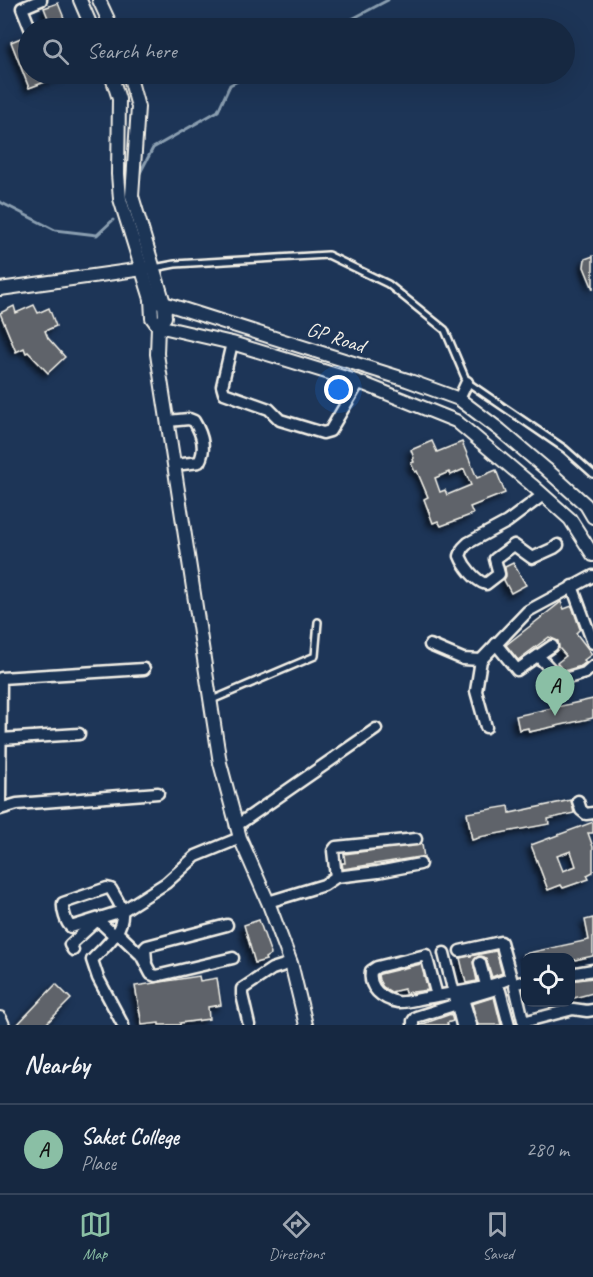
<!DOCTYPE html>
<style>
:root{--surface:#162841;--page:#23344c;--text:#f1f3f6;--muted:#9ea6b1;--line:#35445a;--accent:#8abfa5}
body{margin:0;font-family:Caveat,sans-serif;background:var(--page);color:var(--text)}
.controls{position:absolute;right:18px;bottom:18px;display:grid;overflow:hidden;border-radius:12px;box-shadow:0 6px 24px #0002}
.controls button{width:54px;height:54px;display:grid;place-items:center;padding:0;border:0;border-bottom:2px solid var(--line);background:var(--surface);color:var(--text);font:30px sans-serif}
.you{position:absolute;left:339px;top:390px;width:21px;height:21px;margin:-15px;border:4px solid #fff;border-radius:50%;background:#1a73e8;box-shadow:0 0 0 9px #1a73e833}
.badge{display:grid;place-items:center;width:39px;height:39px;border-radius:50%;background:var(--accent);color:#111;font-size:20px;font-weight:700}
.pin{position:absolute;translate:-50% -50px;filter:drop-shadow(0 2px 3px #0008)}
.pin::after{content:'';position:absolute;top:32px;width:21px;height:18px;background:inherit;clip-path:polygon(0 0,100% 0,50% 100%)}
.list{margin:0;padding:0;list-style:none}
h2{display:flex;justify-content:space-between;align-items:center;height:78px;margin:0;padding:0 24px;font-size:26px}
h2 small{font-size:20px;font-weight:400;color:var(--muted)}
.list li{display:grid;grid-template-columns:39px 1fr auto;gap:18px;align-items:center;box-sizing:border-box;height:90px;padding:0 24px;border-top:2px solid var(--line)}
.list b{display:block;font-size:22px;white-space:nowrap}
.list p{margin:0;font-size:20px;white-space:nowrap;color:var(--muted)}
.list em{font-size:20px;font-style:normal;color:var(--muted)}
.icon{flex:none;width:33px;height:33px;fill:none;stroke:currentColor;stroke-width:2;stroke-linecap:round;stroke-linejoin:round}
.map{position:relative;flex:none;width:593px;height:1025px;overflow:hidden}
.search{position:absolute;background:var(--surface);box-shadow:0 6px 24px #0002;left:18px;right:18px;top:18px;height:66px;display:flex;align-items:center;gap:15px;box-sizing:border-box;padding:0 21px;border-radius:33px;color:var(--muted);font-size:22px}
.sheet{height:168px;background:var(--surface)}
nav{display:flex;justify-content:space-around;align-items:center;box-sizing:border-box;height:84px;border-top:2px solid var(--line);background:var(--surface);font-size:16px;color:var(--muted)}
nav a{display:grid;justify-items:center;gap:3px}
nav .on{color:var(--accent)}
.map>svg:first-child{display:block}
.lines{fill:none;stroke-linecap:round;stroke-linejoin:round}
.stream{stroke:#8a9eb0;stroke-width:3}
.building{fill:#5e646a;stroke:#f4f1e8;stroke-width:1.5;fill-rule:evenodd;filter:url(#shadow)}
.service-casing{stroke:#f4f1e8;stroke-width:10}
.minor-casing{stroke:#f4f1e8;stroke-width:15}
.tertiary-casing{stroke:#f4f1e8;stroke-width:16}
.service{stroke:#1d3557;stroke-width:5}
.minor{stroke:#1d3557;stroke-width:10}
.tertiary{stroke:#1d3557;stroke-width:12}
.labels{text-anchor:middle;stroke-width:5;stroke-linejoin:round;paint-order:stroke}
.street-label{font-size:21px;fill:#f4f1e8;stroke:#1d3557}
</style>
<div class="map">
<svg width="593" height="1025" viewBox="0 0 593 1025">
<defs>
<filter id="shadow"><feDropShadow dx="-4" dy="4" stdDeviation="3" flood-color="#0009"/></filter>
</defs>
<rect width="100%" height="100%" fill="#1d3557"/>
<filter id="ink" filterUnits="userSpaceOnUse"><feTurbulence type="fractalNoise" baseFrequency=".0167" numOctaves="2"/><feDisplacementMap in="SourceGraphic" scale="12" xChannelSelector="R" yChannelSelector="G"/><feConvolveMatrix kernelMatrix="1 2 1 2 8 2 1 2 1" color-interpolation-filters="sRGB"/></filter>
<g filter="url(#ink)">
<g class="lines">
<g class="stream">
<path d="M 335,28 L 388,0"/>
<path d="M 140,173 L 153,148 L 218,111 L 230,85 L 251,74"/>
<path d="M 0,202 L 55,230 L 97,235 L 113,220"/>
</g>
</g>
<g class="building">
<path d="M 58,3 L 68,28 L 52,28 L 44,8 Z"/>
<path d="M 28,35 L 28,74 L 66,74 L 29,88 L 11,42 Z"/>
<path d="M 593,256 L 593,289 L 584,267 L 585,259 Z"/>
<path d="M 34,305 L 38,313 L 49,308 L 56,326 L 45,331 L 48,338 L 65,357 L 48,373 L 28,352 L 26,353 L 24,348 L 16,352 L 0,313 L 14,306 L 16,313 Z"/>
<path d="M 432,441 L 437,452 L 462,442 L 477,478 L 496,470 L 505,493 L 470,507 L 473,514 L 441,526 L 438,521 L 433,523 L 424,499 L 428,497 L 417,471 L 415,472 L 411,463 L 414,462 L 413,459 L 414,458 L 411,450 ZM 464,469 L 471,485 L 447,495 L 445,490 L 440,492 L 435,478 L 449,472 L 451,475 Z"/>
<path d="M 513,563 L 526,585 L 511,593 L 504,580 L 506,576 L 505,567 Z"/>
<path d="M 561,602 L 564,609 L 572,606 L 580,629 L 576,633 L 592,654 L 584,660 L 586,662 L 581,666 L 564,671 L 557,663 L 566,656 L 559,648 L 558,641 L 549,637 L 518,660 L 506,645 Z"/>
<path d="M 593,699 L 593,718 L 529,732 L 528,728 L 519,730 L 516,716 Z"/>
<path d="M 571,800 L 574,813 L 548,819 L 549,824 L 479,837 L 479,838 L 472,840 L 467,813 L 509,806 L 510,813 Z"/>
<path d="M 593,822 L 593,833 L 588,833 L 593,847 L 593,872 L 587,875 L 589,879 L 563,888 L 561,885 L 548,890 L 531,845 ZM 571,851 L 576,866 L 563,871 L 557,856 Z"/>
<path d="M 422,844 L 424,858 L 419,857 L 343,869 L 342,863 L 345,863 L 344,854 Z"/>
<path d="M 593,918 L 593,956 L 570,961 L 570,957 L 523,957 L 523,954 L 589,940 L 585,920 Z"/>
<path d="M 259,920 L 271,954 L 265,958 L 266,960 L 255,963 L 244,925 Z"/>
<path d="M 496,951 L 502,973 L 492,977 L 486,958 L 479,956 L 473,962 L 477,981 L 466,983 L 460,958 Z"/>
<path d="M 421,964 L 428,990 L 405,993 L 404,989 L 391,992 L 383,987 L 379,980 L 378,975 L 380,974 Z"/>
<path d="M 199,976 L 200,981 L 217,978 L 221,1005 L 208,1007 L 209,1019 L 180,1023 L 180,1025 L 159,1025 L 159,1023 L 142,1025 L 135,986 Z"/>
<path d="M 593,978 L 593,993 L 570,999 L 570,981 Z"/>
<path d="M 56,984 L 71,999 L 45,1025 L 17,1025 Z"/>
<path d="M 494,997 L 501,1025 L 478,1025 L 472,1004 Z"/>
<path d="M 451,1014 L 453,1021 L 447,1023 L 448,1025 L 420,1025 Z"/>
</g>
<g class="lines">
<defs>
<g id="service">
<path d="M 154,268 L 175,264 L 328,255 L 388,284 L 445,330 L 467,382 L 565,449 L 593,474"/>
<path d="M 212,700 L 315,656 L 318,622"/>
</g>
<g id="minor">
<path d="M 30,28 L 22,8 L 41,0"/>
<path d="M 232,343 L 222,386 L 224,393 L 269,409 L 280,420 L 323,433 L 330,431 L 359,382"/>
<path d="M 459,399 L 467,382"/>
<path d="M 168,421 L 189,419 L 194,421 C 202,434 207,448 199,462 L 175,465"/>
<path d="M 543,495 L 507,522 L 468,543 L 463,548 L 460,556 C 464,566 475,581 486,584 L 499,574 L 495,559 L 514,545 L 532,558 L 554,548 L 558,545"/>
<path d="M 572,586 L 593,643"/>
<path d="M 496,644 L 517,670 L 552,646"/>
<path d="M 430,645 L 463,659 L 481,660"/>
<path d="M 538,656 L 561,680 L 585,673 L 593,666"/>
<path d="M 486,727 L 476,691 L 481,660 L 528,611 L 593,576"/>
<path d="M 1,739 L 79,734"/>
<path d="M 578,801 L 581,810 L 586,814 L 593,813"/>
<path d="M 0,804 L 1,678 L 144,669"/>
<path d="M 0,809 L 17,804 L 158,793"/>
<path d="M 236,826 L 376,729"/>
<path d="M 336,877 L 333,851 L 336,847 L 416,839"/>
<path d="M 268,902 L 324,885 L 336,877 L 378,872 L 420,864"/>
<path d="M 118,933 L 141,955 L 151,974 L 156,976 L 233,958"/>
<path d="M 73,950 L 70,945 L 95,922 L 100,922 L 115,936"/>
<path d="M 444,953 L 462,1025"/>
<path d="M 146,961 L 145,948 L 147,946 L 227,925"/>
<path d="M 480,963 L 486,985"/>
<path d="M 570,974 L 593,970"/>
<path d="M 526,981 L 518,983 L 515,986 L 523,1020 L 527,1021 L 573,1009 L 587,1011 L 593,1010"/>
<path d="M 437,996 L 426,955 L 377,967 L 371,971 C 368,988 382,999 398,1002 C 406,1003 417,999 425,998 C 453,993 485,989 511,978 L 501,942 L 460,951"/>
<path d="M 123,1025 L 98,978 L 92,960 C 105,946 124,932 122,911 C 121,904 114,895 111,889 L 107,888 L 63,903 C 62,910 66,923 71,927 L 122,911 L 166,883 L 196,856 L 240,838"/>
<path d="M 249,1025 L 242,995 L 242,989 L 272,969 L 291,963"/>
<path d="M 413,1025 L 413,1021 L 416,1017 L 457,1004"/>
<path d="M 471,1025 L 463,999 L 496,989 L 500,991 L 509,1025"/>
</g>
<g id="tertiary">
<path d="M 80,0 L 92,28"/>
<path d="M 99,0 L 112,28"/>
<path d="M 111,74 L 119,99 L 118,174 L 120,199 L 151,299 L 152,318 L 158,326"/>
<path d="M 129,74 L 138,107 L 132,196 L 164,303 L 165,317 L 158,326 L 157,354 L 220,763 L 240,838 L 268,902 L 291,963 L 306,1025"/>
<path d="M 0,289 L 150,268"/>
<path d="M 151,299 L 407,380 L 459,399 L 500,430 L 546,469 L 586,505 L 593,517"/>
<path d="M 158,326 L 232,343 L 359,382 L 456,421 L 532,485 L 570,519 L 593,555"/>
<path d="M 0,1018 L 3,1025"/>
</g>
</defs>
<use href="#service" class="service-casing"/>
<use href="#minor" class="minor-casing"/>
<use href="#tertiary" class="tertiary-casing"/>
<use href="#service" class="service"/>
<use href="#minor" class="minor"/>
<use href="#tertiary" class="tertiary"/>
</g>
</g>
<g class="labels">
<g class="street-label">
<text transform="translate(336 337) rotate(18)" y="7">GP Road</text>
</g>
</g>
</svg>
<div class="controls">
<button><svg class="icon" aria-label="locate" viewBox="0 0 24 24"><circle cx="12" cy="12" r="6"/><path d="M12 2v4M12 18v4M2 12h4M18 12h4"/></svg></button>
</div>
<div class="you"></div>
<div class="pin badge" style="left:555px;top:716px">A</div>
<div class="search"><svg class="icon" aria-label="search" viewBox="0 0 24 24"><circle cx="10" cy="10" r="6"/><path d="M15 15l6 6"/></svg>Search here</div>
</div>
<section class="sheet">
<h2>Nearby<small></small></h2>
<ul class="list">
<li><span class="badge">A</span><div><b>Saket College</b><p>Place</p></div><em>280 m</em></li>
</ul>
</section>
<nav>
<a class="on"><svg class="icon" aria-label="map" viewBox="0 0 24 24"><path d="M3 6l6-2 6 2 6-2v14l-6 2-6-2-6 2zM9 4v14M15 6v14"/></svg>Map</a>
<a><svg class="icon" aria-label="directions" viewBox="0 0 24 24"><path d="M12 3l9 9-9 9-9-9zM9 14v-3h6M13 9l2 2-2 2"/></svg>Directions</a>
<a><svg class="icon" aria-label="saved" viewBox="0 0 24 24"><path d="M7 4h10v16l-5-4-5 4z"/></svg>Saved</a>
</nav>
